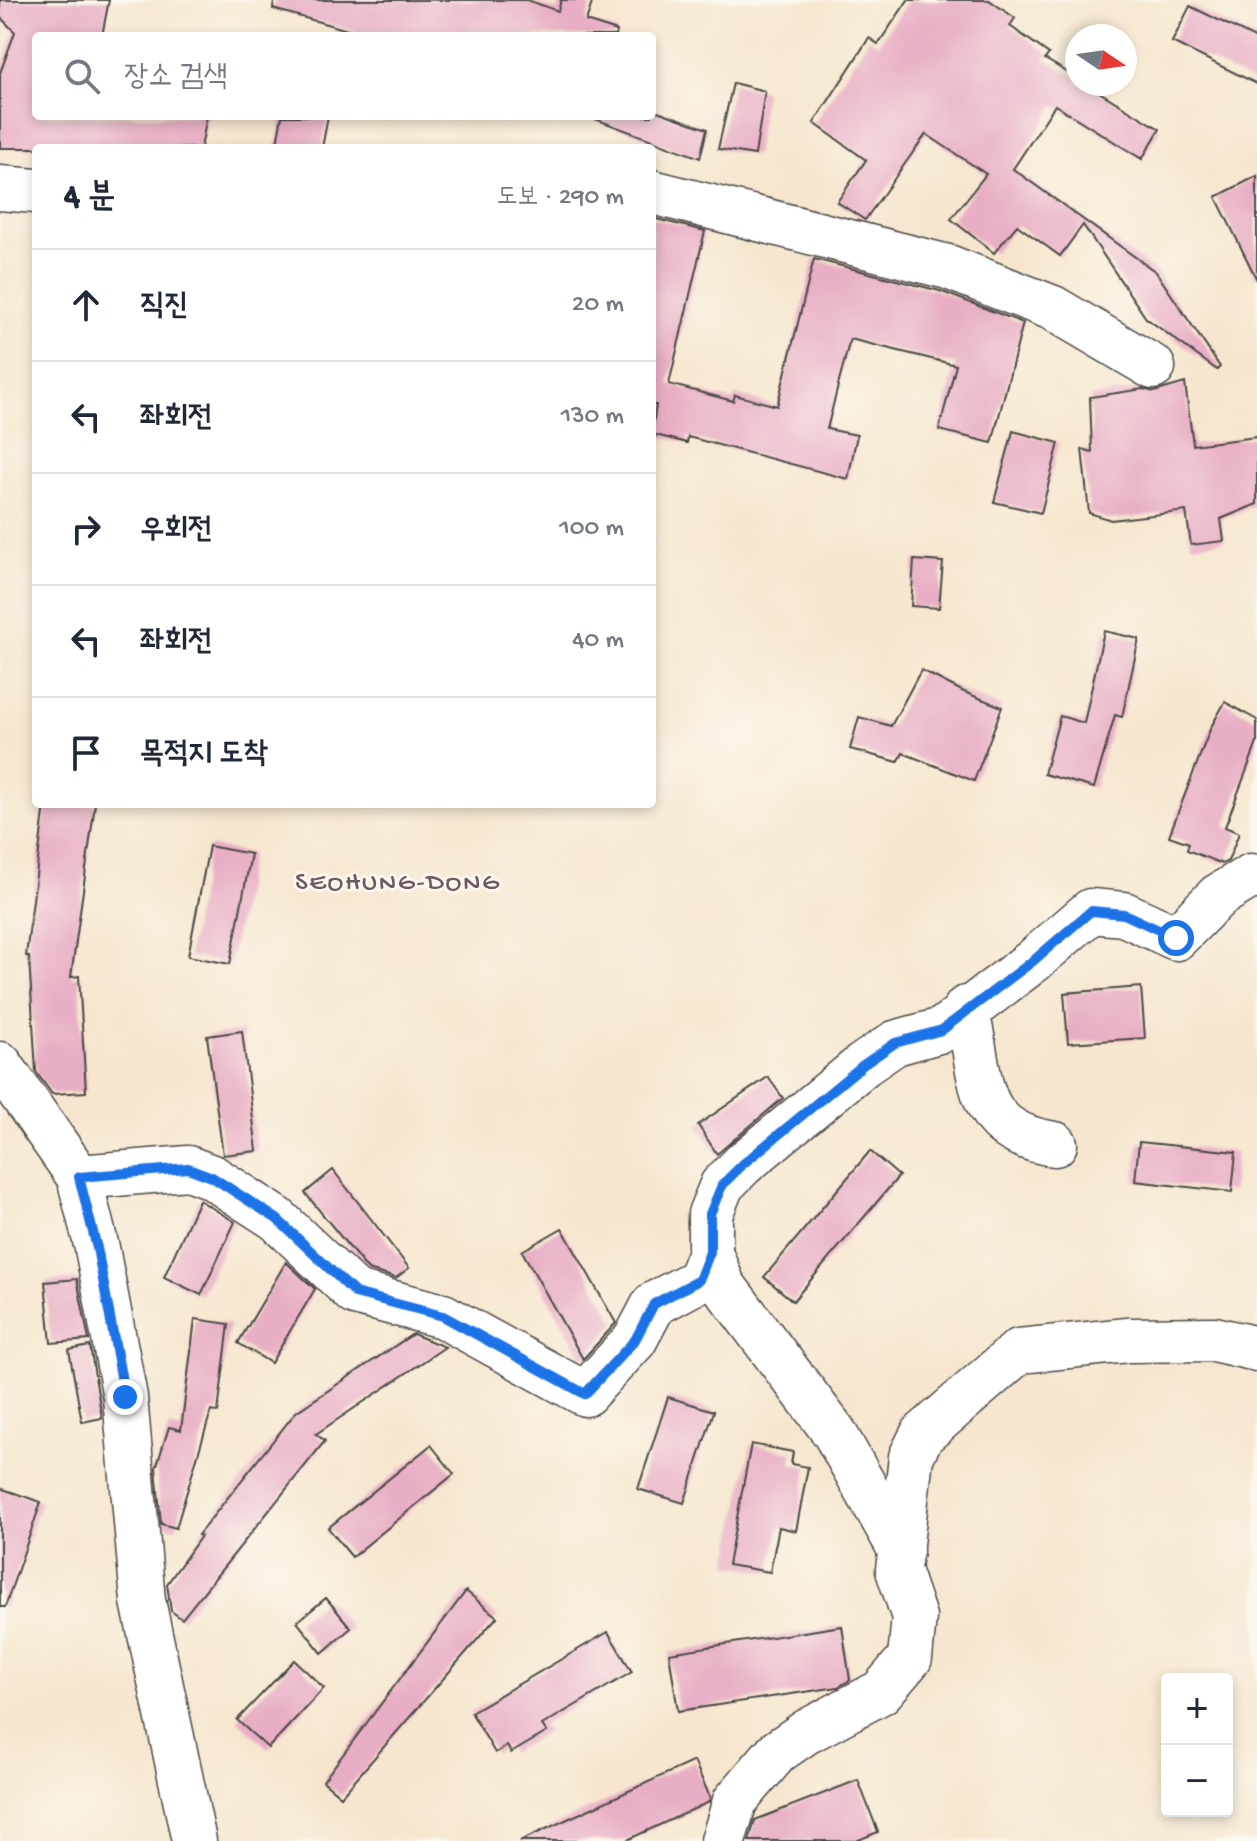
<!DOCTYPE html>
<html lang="ko">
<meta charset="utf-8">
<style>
:root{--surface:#fff;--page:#f6f6f7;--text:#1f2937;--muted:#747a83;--line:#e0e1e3}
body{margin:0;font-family:"Gochi Hand","Poor Story",sans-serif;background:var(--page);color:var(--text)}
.controls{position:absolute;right:24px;bottom:24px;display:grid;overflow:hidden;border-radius:8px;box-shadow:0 4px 12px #0003}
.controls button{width:72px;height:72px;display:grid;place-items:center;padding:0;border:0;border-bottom:2px solid var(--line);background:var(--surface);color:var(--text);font:40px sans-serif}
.compass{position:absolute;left:1065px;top:24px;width:72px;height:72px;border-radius:50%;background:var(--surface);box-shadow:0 4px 12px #0003;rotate:103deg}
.stop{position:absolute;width:24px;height:24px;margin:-18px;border:6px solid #1a73e8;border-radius:50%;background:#fff}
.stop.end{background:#1a73e8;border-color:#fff;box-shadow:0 2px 8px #0008}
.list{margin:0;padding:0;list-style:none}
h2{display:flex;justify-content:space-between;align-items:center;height:104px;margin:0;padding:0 32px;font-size:34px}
h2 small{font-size:26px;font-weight:400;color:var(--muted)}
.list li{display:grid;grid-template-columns:52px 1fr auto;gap:24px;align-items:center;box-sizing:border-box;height:112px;padding:0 32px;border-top:2px solid var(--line)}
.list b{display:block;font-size:30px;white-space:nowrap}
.list em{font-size:26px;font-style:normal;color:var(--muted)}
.icon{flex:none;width:44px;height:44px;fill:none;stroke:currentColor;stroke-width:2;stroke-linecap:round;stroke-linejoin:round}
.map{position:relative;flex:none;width:1257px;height:1841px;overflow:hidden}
.search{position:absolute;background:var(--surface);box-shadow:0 4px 12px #0003;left:32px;top:32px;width:624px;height:88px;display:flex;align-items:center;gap:20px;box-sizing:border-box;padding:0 28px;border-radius:8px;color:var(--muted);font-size:30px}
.panel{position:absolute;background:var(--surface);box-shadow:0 4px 12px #0003;left:32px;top:144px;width:624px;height:664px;border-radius:8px}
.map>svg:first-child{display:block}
.building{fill:#e8aec5}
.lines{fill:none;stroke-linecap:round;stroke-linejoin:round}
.minor-casing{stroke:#494744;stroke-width:47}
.minor{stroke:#fff;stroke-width:44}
.route{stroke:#1a73e8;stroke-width:10}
.labels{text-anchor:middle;stroke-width:6;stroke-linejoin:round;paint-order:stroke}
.quarter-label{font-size:26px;letter-spacing:2px;fill:#6d5961;stroke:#fbf7ec}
</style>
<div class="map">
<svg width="1257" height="1841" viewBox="0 0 1257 1841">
<rect width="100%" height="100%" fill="#fbf7ec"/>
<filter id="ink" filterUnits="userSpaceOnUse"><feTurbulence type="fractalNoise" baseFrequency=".0125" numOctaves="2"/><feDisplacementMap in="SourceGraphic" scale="16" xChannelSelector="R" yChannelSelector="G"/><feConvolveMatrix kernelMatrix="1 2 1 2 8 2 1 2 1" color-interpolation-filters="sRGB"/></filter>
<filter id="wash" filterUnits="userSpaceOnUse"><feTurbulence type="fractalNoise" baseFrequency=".006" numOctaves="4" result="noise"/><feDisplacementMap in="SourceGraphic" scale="32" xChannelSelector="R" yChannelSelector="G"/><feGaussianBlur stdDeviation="1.8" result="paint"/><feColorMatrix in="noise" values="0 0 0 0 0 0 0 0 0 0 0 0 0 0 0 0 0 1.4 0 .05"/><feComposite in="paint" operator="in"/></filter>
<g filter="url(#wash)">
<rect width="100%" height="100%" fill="#f6e6cf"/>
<g id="blocks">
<g class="building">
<path d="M 0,0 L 109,0 L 102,36 L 36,36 L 36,116 L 207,116 L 201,148 L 0,148 L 0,73 L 15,32 L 0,17 Z"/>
<path d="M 274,0 L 527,0 L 558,11 L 561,0 L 593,0 L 586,21 L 617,31 L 616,36 L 369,36 L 273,9 Z"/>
<path d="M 908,0 L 989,0 L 1015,18 L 1010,26 L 1049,54 L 1045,59 L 1077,78 L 1077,84 L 1086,84 L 1160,129 L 1142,159 L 1055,105 L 1013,169 L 1156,272 L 1220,367 L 1217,370 L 1146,318 L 1083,225 L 1060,256 L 1017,225 L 994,253 L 951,219 L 986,174 L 926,134 L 865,220 L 837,202 L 866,160 L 814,123 L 869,38 L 878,44 Z"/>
<path d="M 1190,6 L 1257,39 L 1257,84 L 1172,42 Z"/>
<path d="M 733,83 L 765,91 L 755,155 L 718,149 Z"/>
<path d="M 652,109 L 707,129 L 700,158 L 595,119 L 596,116 L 652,116 Z"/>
<path d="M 282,116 L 328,116 L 322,148 L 276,148 Z"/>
<path d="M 1257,176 L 1257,280 L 1216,197 Z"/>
<path d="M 652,218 L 705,231 L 669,384 L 733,401 L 735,395 L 777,406 L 814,259 L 940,291 L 1023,323 L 992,443 L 939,430 L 956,365 L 850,339 L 827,429 L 857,435 L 848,479 L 688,437 L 687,443 L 652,434 L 656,405 L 652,405 Z"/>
<path d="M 1185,383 L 1193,445 L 1257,437 L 1257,504 L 1221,519 L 1224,541 L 1191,545 L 1186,511 L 1111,520 L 1089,513 L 1082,449 L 1092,452 L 1090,397 L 1143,389 L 1154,392 Z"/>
<path d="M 1013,431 L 1059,443 L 1041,513 L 994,502 Z"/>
<path d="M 914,560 L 943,562 L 939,608 L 911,606 Z"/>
<path d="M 1104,631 L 1139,639 L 1122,717 L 1115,715 L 1094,788 L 1044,774 L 1060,716 L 1084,723 Z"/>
<path d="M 921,670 L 964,692 L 1002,707 L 974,781 L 903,753 L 898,762 L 850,749 L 859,717 L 891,726 Z"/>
<path d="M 1225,702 L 1257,720 L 1257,743 L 1225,827 L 1239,833 L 1228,861 L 1222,864 L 1187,850 L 1189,843 L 1169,836 L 1211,727 Z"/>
<path d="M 45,804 L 95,804 L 71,977 L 79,976 L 86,1092 L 52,1094 L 36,1072 L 29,957 L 26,956 Z"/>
<path d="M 209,846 L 251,854 L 230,964 L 188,956 Z"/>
<path d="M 1141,987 L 1145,1038 L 1068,1043 L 1064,993 Z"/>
<path d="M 242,1031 L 257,1151 L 223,1155 L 207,1036 Z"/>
<path d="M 768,1077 L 783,1098 L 717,1154 L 698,1125 Z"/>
<path d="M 1139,1142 L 1236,1152 L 1232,1192 L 1135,1181 Z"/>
<path d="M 870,1151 L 899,1176 L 793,1301 L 764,1277 Z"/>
<path d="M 333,1170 L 409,1268 L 396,1278 L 368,1270 L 305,1193 Z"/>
<path d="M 199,1200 L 235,1222 L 201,1295 L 164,1277 Z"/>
<path d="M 562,1228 L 616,1323 L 583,1359 L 522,1251 Z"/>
<path d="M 286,1262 L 315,1289 L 271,1363 L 238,1343 Z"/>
<path d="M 77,1279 L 89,1340 L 51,1343 L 45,1282 Z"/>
<path d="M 195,1319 L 229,1324 L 218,1412 L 211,1411 L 176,1528 L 161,1524 L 156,1468 L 169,1427 L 181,1430 Z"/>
<path d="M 413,1334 L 445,1347 L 316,1434 L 325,1441 L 182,1619 L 171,1611 L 167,1584 L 201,1536 L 198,1535 L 296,1412 Z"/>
<path d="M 90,1346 L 102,1418 L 82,1422 L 69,1350 Z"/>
<path d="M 668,1397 L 714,1411 L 684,1503 L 638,1489 Z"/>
<path d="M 751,1444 L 793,1452 L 791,1464 L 808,1467 L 796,1531 L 779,1527 L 770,1572 L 728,1565 Z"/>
<path d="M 431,1445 L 454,1474 L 352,1557 L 328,1528 Z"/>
<path d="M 0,1488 L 41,1502 L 5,1607 L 0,1607 Z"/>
<path d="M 466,1591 L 497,1617 L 341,1796 L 323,1781 Z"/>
<path d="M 326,1598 L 351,1628 L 322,1653 L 297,1622 Z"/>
<path d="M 842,1626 L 850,1680 L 838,1687 L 678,1711 L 669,1653 Z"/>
<path d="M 608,1632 L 632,1672 L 542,1725 L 547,1732 L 511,1753 L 507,1746 L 495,1753 L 471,1712 Z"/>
<path d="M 294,1660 L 324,1688 L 268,1748 L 237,1720 Z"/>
<path d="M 694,1761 L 710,1797 L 709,1802 L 625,1841 L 520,1841 Z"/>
<path d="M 858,1780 L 878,1832 L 856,1841 L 749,1841 L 755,1820 Z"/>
</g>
</g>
</g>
<g filter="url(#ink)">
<use href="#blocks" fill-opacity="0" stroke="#494744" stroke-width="2"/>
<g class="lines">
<defs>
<g id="minor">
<path d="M 0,188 L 36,191"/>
<path d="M 652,192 L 948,267 L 1053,308 L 1153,367"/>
<path d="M 966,1008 C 984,1075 969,1132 1055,1144"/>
<path d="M 0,1064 L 79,1177 L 97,1248 L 125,1397 L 143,1601 L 194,1841"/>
<path d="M 79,1177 L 188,1168 L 212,1177 L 277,1219 L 355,1293 L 443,1316 L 585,1394 L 635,1340 L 654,1304 L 699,1280 L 710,1252 L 710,1214 L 722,1185 L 743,1164 L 863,1065 L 895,1043 L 942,1030 L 1033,961 L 1091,911 L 1124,914 L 1176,938 L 1218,896 L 1251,876 L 1257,877"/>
<path d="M 710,1252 L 723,1285 L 834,1432 L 901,1551"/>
<path d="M 723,1841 L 735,1801 L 777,1752 L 806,1732 L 881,1692 L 910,1658 L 914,1617 L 898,1570 L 911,1457 L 922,1435 L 1019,1351 L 1128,1340 L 1214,1339 L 1257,1349"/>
</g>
</defs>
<use href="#minor" class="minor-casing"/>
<use href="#minor" class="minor"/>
</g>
</g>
<g class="lines" filter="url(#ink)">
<path class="route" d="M 125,1397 L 97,1248 L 79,1177 L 188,1168 L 212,1177 L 277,1219 L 355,1293 L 443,1316 L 585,1394 L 635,1340 L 654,1304 L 699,1280 L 710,1252 L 710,1214 L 722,1185 L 743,1164 L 863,1065 L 895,1043 L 942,1030 L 1033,961 L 1091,911 L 1124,914 L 1176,938"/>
</g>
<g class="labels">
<g class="quarter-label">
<text x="398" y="889">SEOHUNG-DONG</text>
</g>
</g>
</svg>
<div class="controls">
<button>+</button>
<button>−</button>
</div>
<svg class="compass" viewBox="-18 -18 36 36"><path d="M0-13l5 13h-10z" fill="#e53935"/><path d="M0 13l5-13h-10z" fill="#747a83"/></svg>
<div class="stop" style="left:1176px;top:938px"></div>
<div class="stop end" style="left:125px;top:1397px"></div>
<div class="search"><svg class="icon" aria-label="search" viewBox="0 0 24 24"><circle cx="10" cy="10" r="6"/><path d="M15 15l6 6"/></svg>장소 검색</div>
<section class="panel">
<h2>4 분<small>도보 · 290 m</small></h2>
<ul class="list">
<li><svg class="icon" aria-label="ahead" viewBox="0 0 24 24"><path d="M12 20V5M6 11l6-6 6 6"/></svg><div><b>직진</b></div><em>20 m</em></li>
<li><svg class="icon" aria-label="left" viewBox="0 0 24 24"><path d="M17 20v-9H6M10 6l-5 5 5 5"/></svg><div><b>좌회전</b></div><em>130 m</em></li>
<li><svg class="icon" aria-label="right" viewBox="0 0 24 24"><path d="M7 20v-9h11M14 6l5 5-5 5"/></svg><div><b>우회전</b></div><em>100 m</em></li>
<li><svg class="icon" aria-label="left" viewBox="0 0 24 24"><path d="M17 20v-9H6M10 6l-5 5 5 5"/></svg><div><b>좌회전</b></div><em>40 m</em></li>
<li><svg class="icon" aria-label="arrive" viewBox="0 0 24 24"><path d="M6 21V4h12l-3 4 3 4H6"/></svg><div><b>목적지 도착</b></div></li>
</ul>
</section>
</div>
